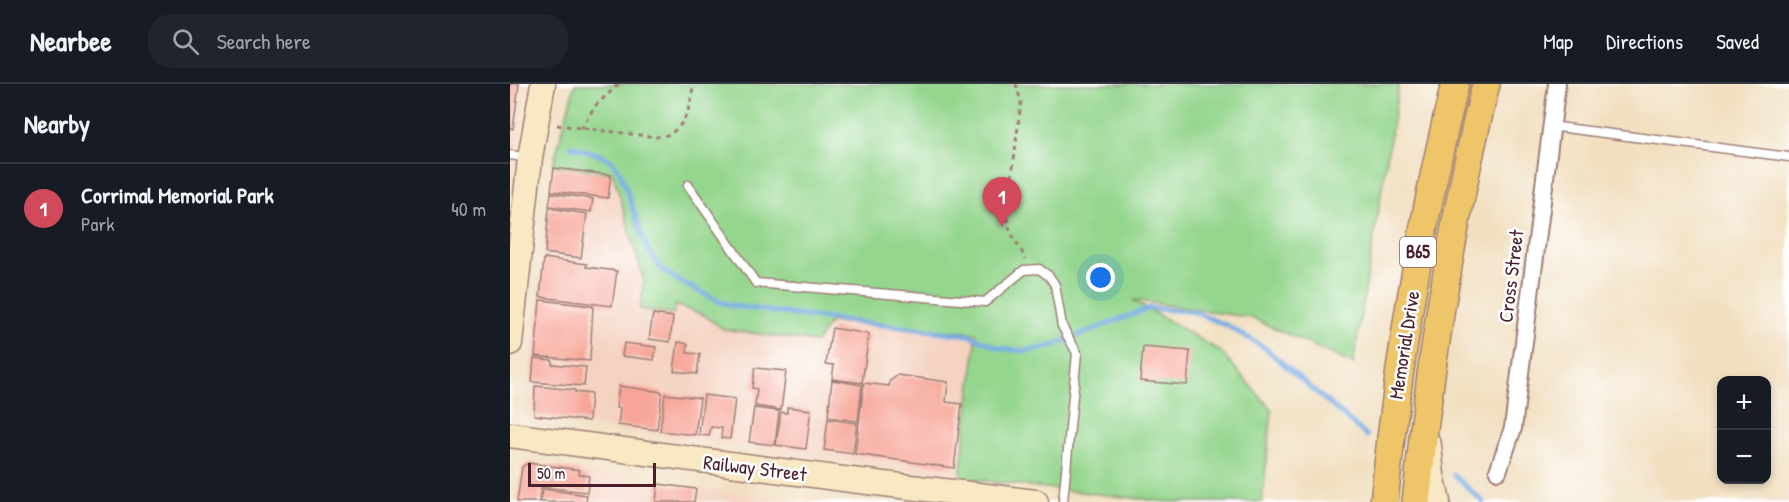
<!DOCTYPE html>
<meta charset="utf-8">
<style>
:root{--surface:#171b24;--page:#20242c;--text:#f1f3f6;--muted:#9ea1a6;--line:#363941;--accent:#d1495b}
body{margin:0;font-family:"Patrick Hand",sans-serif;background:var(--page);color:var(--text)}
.controls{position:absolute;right:18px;bottom:18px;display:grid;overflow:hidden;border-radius:12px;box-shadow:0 3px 9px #0003}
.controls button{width:54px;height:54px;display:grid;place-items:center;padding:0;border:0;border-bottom:2px solid var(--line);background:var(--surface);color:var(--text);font:30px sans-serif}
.scale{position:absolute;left:18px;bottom:15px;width:128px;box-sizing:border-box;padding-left:6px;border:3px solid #4a1f2b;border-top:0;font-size:16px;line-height:21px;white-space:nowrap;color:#4a1f2b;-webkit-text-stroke:4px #fff;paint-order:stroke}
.you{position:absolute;left:591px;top:194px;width:21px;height:21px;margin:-15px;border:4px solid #fff;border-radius:50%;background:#1a73e8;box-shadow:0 0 0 9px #1a73e833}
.badge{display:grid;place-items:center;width:39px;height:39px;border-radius:50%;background:var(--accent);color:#fff;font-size:20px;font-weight:700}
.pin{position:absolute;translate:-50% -50px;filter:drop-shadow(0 2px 3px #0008)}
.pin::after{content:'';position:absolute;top:32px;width:21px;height:18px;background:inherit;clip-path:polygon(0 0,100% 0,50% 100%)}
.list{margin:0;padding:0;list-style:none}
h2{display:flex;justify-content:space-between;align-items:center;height:78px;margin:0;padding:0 24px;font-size:26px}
h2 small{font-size:20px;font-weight:400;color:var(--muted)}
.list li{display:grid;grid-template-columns:39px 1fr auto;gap:18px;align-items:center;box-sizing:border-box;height:90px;padding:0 24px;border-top:2px solid var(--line)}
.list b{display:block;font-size:22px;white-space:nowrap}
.list p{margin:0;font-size:20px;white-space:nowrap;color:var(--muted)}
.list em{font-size:20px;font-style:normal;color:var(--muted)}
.icon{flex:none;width:33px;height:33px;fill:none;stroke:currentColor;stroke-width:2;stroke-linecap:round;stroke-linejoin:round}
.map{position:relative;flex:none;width:1279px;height:418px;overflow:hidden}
header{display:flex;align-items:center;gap:36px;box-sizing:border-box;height:84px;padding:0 30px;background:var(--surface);border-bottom:2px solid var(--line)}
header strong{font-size:28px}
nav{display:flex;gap:33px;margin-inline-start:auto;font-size:21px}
.search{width:420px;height:54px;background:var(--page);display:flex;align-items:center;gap:15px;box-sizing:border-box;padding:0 21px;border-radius:24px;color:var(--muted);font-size:22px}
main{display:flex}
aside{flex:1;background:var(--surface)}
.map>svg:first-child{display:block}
.built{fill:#f4d3c1}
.green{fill:#95d68e;stroke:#707a5c;stroke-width:1.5}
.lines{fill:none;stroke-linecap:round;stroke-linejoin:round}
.stream{stroke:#77aae3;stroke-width:5}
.building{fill:#f7a598}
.lane-casing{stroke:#9e7f76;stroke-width:11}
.street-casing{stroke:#9e7f76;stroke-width:20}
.secondary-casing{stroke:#9e7f76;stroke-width:27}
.primary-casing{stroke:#9e7f76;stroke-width:30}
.path{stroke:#9e7f76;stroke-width:3;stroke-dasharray:4.5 4.5;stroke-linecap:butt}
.lane{stroke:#fff;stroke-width:8}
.street{stroke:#fff;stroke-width:16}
.secondary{stroke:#f8e8c3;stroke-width:24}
.primary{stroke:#eec569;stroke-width:27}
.labels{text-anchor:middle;stroke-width:5;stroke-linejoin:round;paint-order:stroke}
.shield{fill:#fff;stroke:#80626b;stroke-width:1.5}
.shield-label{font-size:18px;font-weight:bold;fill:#4a1f2b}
.street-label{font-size:20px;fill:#4a1f2b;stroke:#fff}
</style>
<header>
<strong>Nearbee</strong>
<div class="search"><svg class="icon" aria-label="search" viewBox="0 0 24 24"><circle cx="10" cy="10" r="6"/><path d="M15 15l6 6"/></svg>Search here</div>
<nav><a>Map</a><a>Directions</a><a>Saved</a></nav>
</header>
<main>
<aside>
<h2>Nearby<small></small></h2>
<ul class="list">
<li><span class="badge">1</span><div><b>Corrimal Memorial Park</b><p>Park</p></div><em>40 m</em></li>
</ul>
</aside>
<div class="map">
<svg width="1279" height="418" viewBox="0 0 1279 418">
<rect width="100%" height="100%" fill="#fff"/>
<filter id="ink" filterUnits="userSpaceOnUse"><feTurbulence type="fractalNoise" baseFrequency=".0167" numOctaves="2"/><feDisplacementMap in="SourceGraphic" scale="12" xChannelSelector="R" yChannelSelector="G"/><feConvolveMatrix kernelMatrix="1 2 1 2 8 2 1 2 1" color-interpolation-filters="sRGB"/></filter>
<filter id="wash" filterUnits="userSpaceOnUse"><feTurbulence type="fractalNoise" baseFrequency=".008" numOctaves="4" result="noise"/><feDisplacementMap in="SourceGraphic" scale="24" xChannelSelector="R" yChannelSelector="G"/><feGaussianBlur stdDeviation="1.35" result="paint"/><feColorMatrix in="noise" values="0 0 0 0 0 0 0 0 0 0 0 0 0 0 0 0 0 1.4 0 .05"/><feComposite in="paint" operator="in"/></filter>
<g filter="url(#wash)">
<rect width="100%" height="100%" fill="#f1dfc0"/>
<g class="built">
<path d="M 0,0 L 18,0 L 0,108 Z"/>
<path d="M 42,81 L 103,89 L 134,197 L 130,225 L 163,230 L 165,220 L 194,231 L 213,245 L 306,258 L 320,237 L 467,249 L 450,394 L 15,333 Z"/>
<path d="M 14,380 L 290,418 L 8,418 Z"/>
</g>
<path class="green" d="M 65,0 L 889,0 L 843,280 L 742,234 L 623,216 L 710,267 L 762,326 L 752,418 L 657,418 L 450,394 L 467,249 L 320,238 L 306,258 L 213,245 L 194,231 L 165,221 L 164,230 L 130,225 L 134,197 L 103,89 L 43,81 Z"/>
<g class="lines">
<g class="stream">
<path d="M 61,62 L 91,71 L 103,78 L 111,91 L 137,164 L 150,184 L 169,197 L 210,218 L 224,222 L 286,231 L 459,251 L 490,264 L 514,267 L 536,264 L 639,224 L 684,228 L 716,241 L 755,264 L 857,352"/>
<path d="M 944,391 L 973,418"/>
</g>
</g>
<g id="blocks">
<g class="building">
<path d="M 0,0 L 9,0 L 3,45 L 0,44 Z"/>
<path d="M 44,84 L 101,91 L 98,114 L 41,107 Z"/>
<path d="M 41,109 L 83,115 L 81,128 L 39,122 Z"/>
<path d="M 39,124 L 77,130 L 71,174 L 35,169 Z"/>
<path d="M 34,174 L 77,180 L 76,183 L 107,187 L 102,222 L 30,213 Z"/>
<path d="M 30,216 L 83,222 L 80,277 L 25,272 Z"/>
<path d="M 143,230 L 163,233 L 160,258 L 139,255 Z"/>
<path d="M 322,244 L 359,250 L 352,299 L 322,295 L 324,281 L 316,280 Z"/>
<path d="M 168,258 L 178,260 L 177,269 L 190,270 L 187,290 L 164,287 Z"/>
<path d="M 114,259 L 146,263 L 144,276 L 112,272 Z"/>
<path d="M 633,263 L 680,267 L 677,301 L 630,297 Z"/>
<path d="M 24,274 L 42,276 L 42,280 L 76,283 L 74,302 L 22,298 Z"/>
<path d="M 245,284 L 276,287 L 271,326 L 245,322 L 247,305 L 242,304 Z"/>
<path d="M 388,291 L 438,298 L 436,318 L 452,320 L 444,384 L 345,370 L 354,299 L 379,302 L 380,297 Z"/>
<path d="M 322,296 L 352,301 L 348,337 L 318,333 Z"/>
<path d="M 25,302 L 65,306 L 65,308 L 81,310 L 79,337 L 24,331 Z"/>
<path d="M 109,302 L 152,308 L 147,346 L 108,341 L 110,324 L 106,324 Z"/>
<path d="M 155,310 L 190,314 L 185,351 L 150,347 Z"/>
<path d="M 194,311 L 225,315 L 220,355 L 211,354 L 212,344 L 201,343 L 199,352 L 189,351 Z"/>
<path d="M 277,323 L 301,326 L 296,365 L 266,361 L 271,328 L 277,329 Z"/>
<path d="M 244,324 L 269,327 L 265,361 L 239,358 Z"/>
<path d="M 318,335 L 347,339 L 343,370 L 314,366 Z"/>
<path d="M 18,379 L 70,386 L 69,390 L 79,392 L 77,408 L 31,403 L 29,418 L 7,418 L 12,383 Z"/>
<path d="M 148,400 L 186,405 L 184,418 L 146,418 Z"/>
<path d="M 33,405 L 77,411 L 76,418 L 31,418 Z"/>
</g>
</g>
</g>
<g filter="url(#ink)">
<use href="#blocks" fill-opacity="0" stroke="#9e7f76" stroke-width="1.5"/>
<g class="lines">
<defs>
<g id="lane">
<path d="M 1040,42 L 1279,73"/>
<path d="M 0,71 L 19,74"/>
<path d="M 178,101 L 246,199 L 475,218 L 514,186 L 529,185 L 539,192 L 545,201 L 552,242 L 567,269 L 553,418"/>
</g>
<path id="street" d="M 988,387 L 1003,344 L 1047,0"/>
<g id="secondary">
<path d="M 0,259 L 20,74 L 33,0"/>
<path d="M 0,351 L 341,396 L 526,418"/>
<path d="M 919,361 L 922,391 L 928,418"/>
</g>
<g id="primary">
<path d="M 874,418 C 888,277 911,138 945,0"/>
<path d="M 906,418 C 920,277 942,138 976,0"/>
</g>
</defs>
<use href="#lane" class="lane-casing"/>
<use href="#street" class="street-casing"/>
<use href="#secondary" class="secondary-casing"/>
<use href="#primary" class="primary-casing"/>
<g class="path">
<path d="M 506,0 L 511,18 L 497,131 L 500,147 L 516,175"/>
<path d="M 47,41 L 146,53 C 150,52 157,52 161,49 C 177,40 182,17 183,0"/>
<path d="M 71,45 L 85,22 L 109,0"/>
</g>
<use href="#lane" class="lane"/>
<use href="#street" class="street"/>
<use href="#secondary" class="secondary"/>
<use href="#primary" class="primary"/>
</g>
</g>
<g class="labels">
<rect class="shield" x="890" y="153" width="36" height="30" rx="4.5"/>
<g class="shield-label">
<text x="908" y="174">B65</text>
</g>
<g class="street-label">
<text transform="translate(1001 192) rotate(-83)" y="7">Cross Street</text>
<text transform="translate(894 261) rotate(-81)" y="7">Memorial Drive</text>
<text transform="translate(245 384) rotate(7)" y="7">Railway Street</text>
</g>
</g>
</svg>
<div class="controls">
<button>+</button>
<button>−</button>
</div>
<div class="scale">50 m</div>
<div class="you"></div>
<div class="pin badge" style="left:492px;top:143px">1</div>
</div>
</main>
